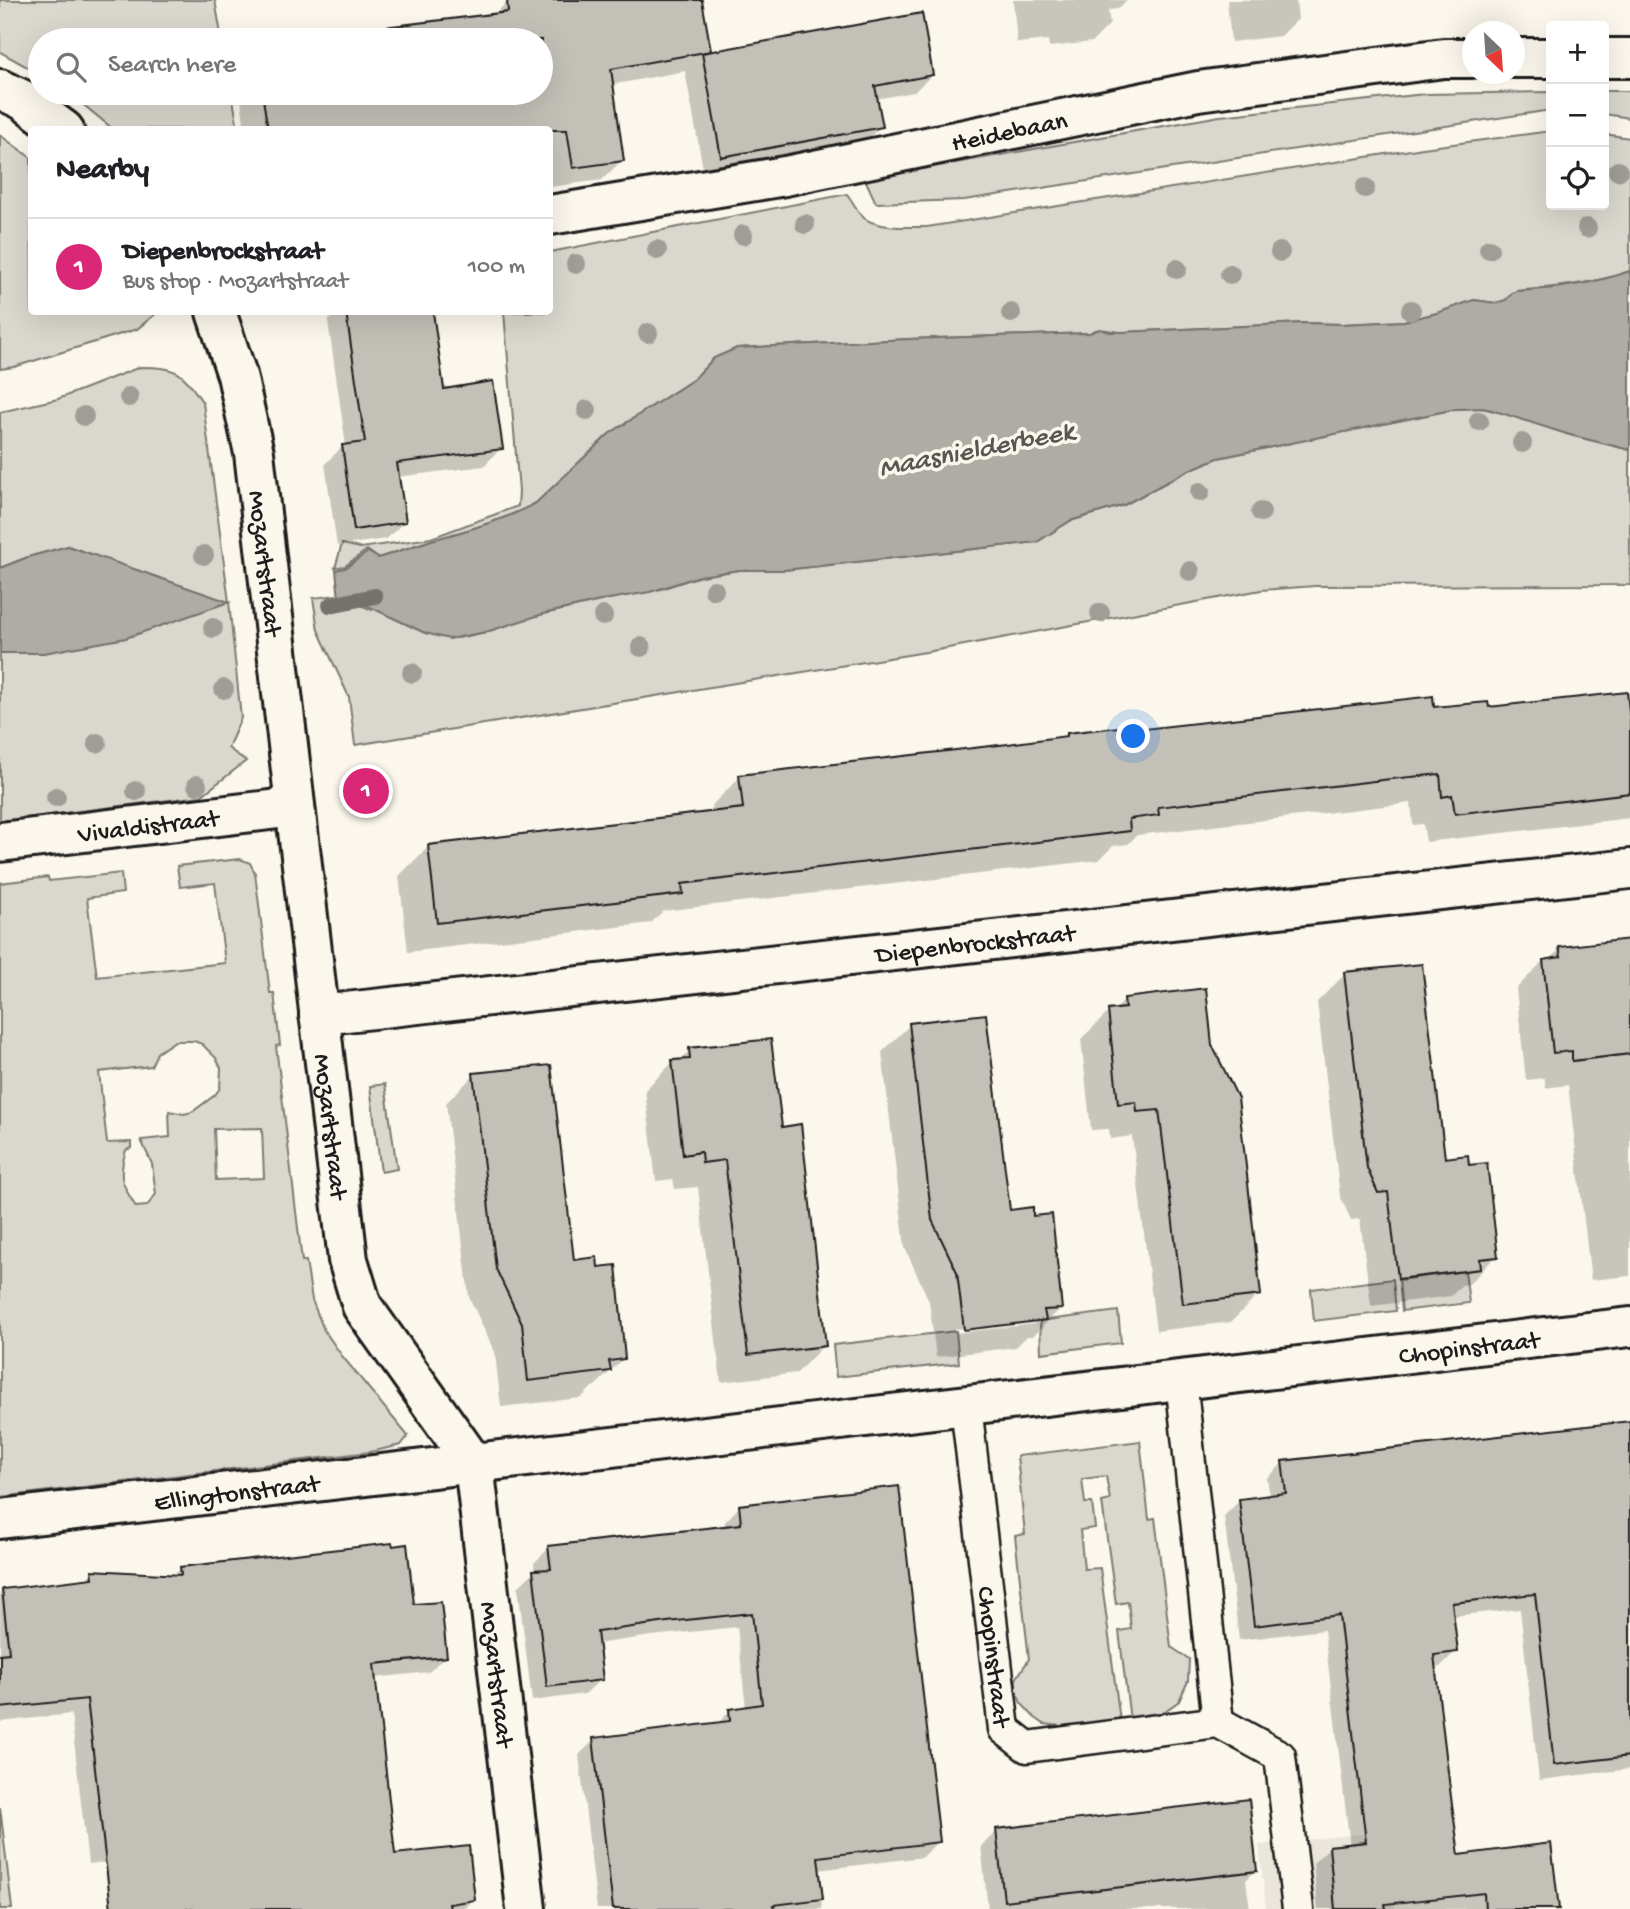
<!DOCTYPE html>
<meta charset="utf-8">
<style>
:root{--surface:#fff;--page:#f2f2f2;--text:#202124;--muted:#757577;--line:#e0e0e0;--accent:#db2777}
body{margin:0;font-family:"Gochi Hand",sans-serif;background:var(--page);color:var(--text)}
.controls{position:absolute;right:21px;top:21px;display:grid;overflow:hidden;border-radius:7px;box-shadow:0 7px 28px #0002}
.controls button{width:63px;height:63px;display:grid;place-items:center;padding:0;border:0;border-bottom:2px solid var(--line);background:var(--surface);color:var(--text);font:35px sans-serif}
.compass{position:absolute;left:1462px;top:21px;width:63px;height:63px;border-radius:50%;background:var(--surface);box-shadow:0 7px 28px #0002;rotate:155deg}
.you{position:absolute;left:1134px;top:737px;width:24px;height:24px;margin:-18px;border:5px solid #fff;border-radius:50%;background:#1a73e8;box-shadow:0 0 0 10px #1a73e833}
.badge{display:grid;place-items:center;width:46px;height:46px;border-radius:50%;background:var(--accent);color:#fff;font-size:23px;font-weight:700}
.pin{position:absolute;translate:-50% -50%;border:4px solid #fff;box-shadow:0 2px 7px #0006}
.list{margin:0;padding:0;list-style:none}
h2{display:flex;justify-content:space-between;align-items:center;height:91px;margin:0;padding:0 28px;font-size:30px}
h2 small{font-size:23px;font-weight:400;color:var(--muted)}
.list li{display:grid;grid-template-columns:46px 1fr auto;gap:21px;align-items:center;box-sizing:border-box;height:98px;padding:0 28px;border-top:2px solid var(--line)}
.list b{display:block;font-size:26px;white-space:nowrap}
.list p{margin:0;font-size:23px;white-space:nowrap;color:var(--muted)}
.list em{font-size:23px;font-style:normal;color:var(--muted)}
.icon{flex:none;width:38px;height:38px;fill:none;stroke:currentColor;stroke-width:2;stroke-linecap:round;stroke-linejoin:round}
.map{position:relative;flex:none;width:1630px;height:1909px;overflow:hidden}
.search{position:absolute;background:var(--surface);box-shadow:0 7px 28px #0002;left:28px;top:28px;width:525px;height:77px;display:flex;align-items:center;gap:18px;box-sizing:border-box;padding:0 24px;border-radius:38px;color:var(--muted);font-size:26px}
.panel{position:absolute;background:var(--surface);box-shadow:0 7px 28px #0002;left:28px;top:126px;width:525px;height:189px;border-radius:7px}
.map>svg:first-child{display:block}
.built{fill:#eae6dc}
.green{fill:#dad7ce;stroke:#7b7a75;stroke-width:2;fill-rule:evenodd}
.water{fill:#afaca5;stroke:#74726e;stroke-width:2}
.shadow{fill:#0003;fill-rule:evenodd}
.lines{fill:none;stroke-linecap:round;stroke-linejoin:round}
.stream{stroke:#74726e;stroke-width:16}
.building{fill:#c3c0b8;stroke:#1c1c1c;stroke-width:2}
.service-casing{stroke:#1c1c1c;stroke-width:35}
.minor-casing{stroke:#1c1c1c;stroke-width:44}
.service{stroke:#fbf7ec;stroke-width:30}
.minor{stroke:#fbf7ec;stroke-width:38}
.tree{fill:#a09d97}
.labels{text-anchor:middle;stroke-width:7;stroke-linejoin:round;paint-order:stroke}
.street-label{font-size:26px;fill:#1c1c1c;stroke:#fbf7ec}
.water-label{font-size:28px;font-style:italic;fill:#575653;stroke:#fbf7ec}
</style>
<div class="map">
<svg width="1630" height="1909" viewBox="0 0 1630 1909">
<rect width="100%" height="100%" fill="#fbf7ec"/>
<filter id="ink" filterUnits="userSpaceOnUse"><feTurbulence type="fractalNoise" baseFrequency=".0143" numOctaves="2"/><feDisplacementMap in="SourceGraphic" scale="14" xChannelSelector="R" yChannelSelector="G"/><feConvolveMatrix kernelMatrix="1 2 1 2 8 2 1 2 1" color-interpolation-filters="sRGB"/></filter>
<g filter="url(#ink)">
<path class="built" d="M 1386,1831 L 1395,1909 L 1266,1909 L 1259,1845 Z"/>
<g class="green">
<path d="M 0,0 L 215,0 L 222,40 L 40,40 L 40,74 L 0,52 Z"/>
<path d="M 1604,91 L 1630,91 L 1630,118 L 1604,114 Z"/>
<path d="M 1551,92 L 1551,110 L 964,200 L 876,203 L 865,179 L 1220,116 L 1425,94 Z"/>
<path d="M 69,93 L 232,93 L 238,129 L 113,129 Z"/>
<path d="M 1551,131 L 1551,205 L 1604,205 L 1604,134 L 1630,138 L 1630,271 C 1594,284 1555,287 1517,291 L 1510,295 L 1506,300 L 1496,303 L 1474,300 L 1437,313 L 1404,321 L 1342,324 L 1303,323 L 1123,332 C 1111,332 1100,326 1090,333 L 908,339 L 737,348 L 714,358 L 694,379 L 609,434 L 536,503 C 501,522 463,531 425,542 C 409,547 394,553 378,558 L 367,550 L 345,566 L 335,568 L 342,544 L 360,548 L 431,538 L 518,506 L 519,491 L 504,312 L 550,312 L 550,252 L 847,194 C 853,202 858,212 864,218 C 878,229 910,227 927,227 L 1423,148 Z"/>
<path d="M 0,135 L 31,158 L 32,312 L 158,312 L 137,329 L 14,367 L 0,369 Z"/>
<path d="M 140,367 C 179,367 182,372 203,403 L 229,602 L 241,718 L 228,748 L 246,761 L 201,796 L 0,821 L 0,653 L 44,653 L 68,546 L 28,557 L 0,568 L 0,412 L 58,399 Z"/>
<path d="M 1482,408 L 1507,414 L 1570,435 L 1630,450 L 1630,585 L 1315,586 L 1261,590 L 932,651 L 355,745 L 349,697 L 318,630 L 313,598 L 336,595 L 337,603 L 349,600 L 372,610 L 373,608 L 425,633 L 458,638 L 486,632 L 531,617 L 609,599 L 661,589 L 700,576 L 739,570 L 784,570 L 1037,542 L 1070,521 L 1124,505 L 1189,470 L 1218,458 L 1456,409 Z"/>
<path d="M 240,859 L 250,863 L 255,873 L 270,993 L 274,993 L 280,1045 L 276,1046 L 302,1261 L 306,1261 L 312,1300 L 324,1330 L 342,1356 L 408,1436 L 401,1445 L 370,1452 L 0,1497 L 0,883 L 48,877 L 49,881 L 121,873 L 123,893 L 87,898 L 97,977 L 225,963 L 215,883 L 180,887 L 177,866 ZM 175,1041 L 194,1041 L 202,1044 L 216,1058 L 221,1068 L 220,1088 L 215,1095 L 192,1112 L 184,1114 L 169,1111 L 170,1137 L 141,1140 L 152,1164 L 156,1194 L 147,1206 L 136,1207 C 121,1183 118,1177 126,1150 L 131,1148 L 131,1142 L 107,1143 L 99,1072 L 151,1066 L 157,1053 ZM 262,1128 L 264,1178 L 216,1180 L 214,1129 Z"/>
<path d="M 385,1084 L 397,1169 L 381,1172 L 370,1086 Z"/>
<path d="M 1465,1271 L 1469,1303 L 1402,1311 L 1399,1280 Z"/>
<path d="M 1393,1279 L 1396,1311 L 1314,1321 L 1311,1289 Z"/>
<path d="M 1118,1311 L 1121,1343 L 1041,1353 L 1040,1321 Z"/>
<path d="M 956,1331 L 959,1363 L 836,1377 L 833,1345 Z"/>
<path d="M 1140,1441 L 1149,1519 L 1155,1518 L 1171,1647 L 1189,1659 L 1188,1681 L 1179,1701 L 1161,1714 L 1130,1720 L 1119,1631 L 1131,1629 L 1128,1602 L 1116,1604 L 1102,1502 L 1110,1500 L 1106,1476 L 1082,1479 L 1085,1503 L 1092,1503 L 1095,1528 L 1080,1530 L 1084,1569 L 1100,1568 L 1120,1721 L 1069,1727 L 1044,1724 L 1034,1717 L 1021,1703 L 1016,1690 L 1016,1679 L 1029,1659 L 1015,1536 L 1025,1534 L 1017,1456 Z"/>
<path d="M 0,1807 L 11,1900 L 12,1909 L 0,1909 Z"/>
</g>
<g class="water">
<path d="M 1630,271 L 1630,450 L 1570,435 L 1492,410 L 1482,408 L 1456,409 L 1218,458 L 1189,470 L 1124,505 L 1070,521 L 1037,542 L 784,570 L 739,570 L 700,576 L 650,592 L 609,599 L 543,614 L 486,632 L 449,639 L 425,633 L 349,597 L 339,599 L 336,570 L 345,568 L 368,552 L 378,558 C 394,553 410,547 426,542 C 463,531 501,522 536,503 L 609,434 L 694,379 L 714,358 L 737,348 L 908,339 L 1089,333 L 1100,329 L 1110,332 L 1123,332 L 1303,323 L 1342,324 L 1404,321 L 1437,313 L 1474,300 L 1496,303 L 1506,300 L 1512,293 L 1517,291 C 1555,289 1594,284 1630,271 Z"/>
<path d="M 68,546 L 229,602 L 126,638 L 44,653 L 0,653 L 0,568 L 28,557 Z"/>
</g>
<g class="shadow">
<path d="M 525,0 L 700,0 L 709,51 L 705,54 L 932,75 L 914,92 L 876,99 L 881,126 L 863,144 L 704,174 L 685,71 L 611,85 L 622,160 L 602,180 L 550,187 L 550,130 L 245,130 L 240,93 L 541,93 L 541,40 L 291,40 L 493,16 L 508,1 Z"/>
<path d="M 1013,0 L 1127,0 L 1118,9 L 1108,10 L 1110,24 L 1092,42 L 1049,47 L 1048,40 L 1017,43 Z"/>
<path d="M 1227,0 L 1296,0 L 1298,19 L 1281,36 L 1231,42 Z"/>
<path d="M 337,312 L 431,312 L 443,391 L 501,448 L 484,466 L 397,477 L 404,522 L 386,539 L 337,546 L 325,464 L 343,446 L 346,446 L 328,321 Z"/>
<path d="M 1630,693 L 1630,818 L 1426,842 L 1423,824 L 1413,825 L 1411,803 L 1137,835 L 1128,844 L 1113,846 L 1099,860 L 663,911 L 651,923 L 408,952 L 399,876 L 429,846 L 711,813 L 711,806 L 740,777 L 1063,739 L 1068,734 L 1117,734 L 1433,708 L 1487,709 Z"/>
<path d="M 1630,941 L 1630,1276 L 1591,1280 L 1568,1085 L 1545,1088 L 1545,1078 L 1526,1080 L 1516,989 L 1543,961 L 1548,961 L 1560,949 Z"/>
<path d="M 1345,974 L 1496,1256 L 1469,1284 L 1462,1285 L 1451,1296 L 1371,1306 L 1360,1219 L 1351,1220 L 1340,1196 L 1317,1002 Z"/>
<path d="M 1125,1000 L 1259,1294 L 1231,1322 L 1156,1331 L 1132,1136 L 1110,1139 L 1109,1129 L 1091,1130 L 1081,1039 L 1109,1012 L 1114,1011 Z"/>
<path d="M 910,1025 L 1008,1212 L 1032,1218 L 1061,1308 L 1033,1336 L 1027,1336 L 1016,1347 L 936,1357 L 929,1301 L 905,1248 L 882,1052 ZM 1034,1320 L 1034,1324 L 955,1333 L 955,1329 Z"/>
<path d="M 690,1050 L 780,1129 L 824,1345 L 797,1373 L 721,1382 L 698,1187 L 675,1189 L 673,1179 L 656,1181 L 645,1090 L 673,1062 L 678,1062 Z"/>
<path d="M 474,1075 L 623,1359 L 595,1386 L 592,1387 L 581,1398 L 501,1407 L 495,1353 L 469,1297 L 446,1103 Z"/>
<path d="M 1630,1423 L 1630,1769 L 1539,1780 L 1520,1609 L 1452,1616 L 1456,1651 L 1440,1667 L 1434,1668 L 1458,1857 L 1557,1909 L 1318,1909 L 1313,1863 L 1329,1848 L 1350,1846 L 1324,1630 L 1239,1640 L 1224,1516 L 1239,1501 L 1270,1497 L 1267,1478 L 1283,1463 Z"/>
<path d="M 740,1506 L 938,1841 L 923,1857 L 818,1870 L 822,1909 L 597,1909 L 579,1755 L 594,1740 L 716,1725 L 730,1711 L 746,1708 L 737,1627 L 651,1636 L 596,1644 L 601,1679 L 585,1694 L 532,1701 L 518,1587 L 535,1571 L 534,1563 L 549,1548 L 725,1528 L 725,1522 Z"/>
<path d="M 181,1569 L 412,1606 L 445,1656 L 429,1672 L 374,1678 L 394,1856 L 473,1900 L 464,1909 L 114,1909 L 108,1862 L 88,1864 L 71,1714 L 0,1722 L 0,1593 L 2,1590 L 84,1581 L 93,1572 L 173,1576 Z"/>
<path d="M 997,1831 L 1256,1871 L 1246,1880 L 1250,1909 L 988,1909 L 981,1846 Z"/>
</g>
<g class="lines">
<path class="stream" d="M 330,605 L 375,596"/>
</g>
<g class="building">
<path d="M 507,0 L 702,0 L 711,51 L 611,69 L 624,161 L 573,168 L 567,130 L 268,130 L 262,93 L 541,93 L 541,40 L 276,40 L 508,12 Z"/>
<path d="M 922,13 L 933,75 L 875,86 L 883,127 L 721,157 L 702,53 Z"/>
<path d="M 346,312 L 433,312 L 444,389 L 493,381 L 503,449 L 397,463 L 406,522 L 354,530 L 342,445 L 365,442 Z"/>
<path d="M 1627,692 L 1630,720 L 1630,793 L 1455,814 L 1452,795 L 1442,797 L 1440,774 L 1391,779 L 1158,807 L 1159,815 L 1129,819 L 1130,831 L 682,884 L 683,894 L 437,923 L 428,845 L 743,808 L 739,775 L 1008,744 L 1067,736 L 1067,733 L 1118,727 L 1118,732 L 1433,696 L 1434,707 L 1488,702 L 1489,707 Z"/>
<path d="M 1630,939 L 1630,1054 L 1572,1061 L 1572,1051 L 1553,1053 L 1543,960 L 1561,957 L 1559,947 Z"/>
<path d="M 1422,964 L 1445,1158 L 1468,1155 L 1469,1165 L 1487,1163 L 1498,1257 L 1480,1259 L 1481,1269 L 1398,1279 L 1388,1192 L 1378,1193 L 1367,1168 L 1344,972 Z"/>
<path d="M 1206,988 L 1212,1045 L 1238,1098 L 1261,1295 L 1183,1304 L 1159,1110 L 1137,1112 L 1136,1102 L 1118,1104 L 1108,1010 L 1125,1008 L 1124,998 Z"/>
<path d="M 986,1014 L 1010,1210 L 1033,1207 L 1033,1216 L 1052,1214 L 1062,1309 L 1044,1310 L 1046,1320 L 964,1330 L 957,1272 L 932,1220 L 909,1023 Z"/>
<path d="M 771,1039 L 782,1127 L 801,1124 L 826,1346 L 748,1355 L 725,1160 L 702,1163 L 701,1152 L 683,1155 L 672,1060 L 690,1059 L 689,1048 Z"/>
<path d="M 551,1065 L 574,1260 L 597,1257 L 598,1267 L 616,1265 L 625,1359 L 609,1361 L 611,1371 L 528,1381 L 522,1324 L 496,1269 L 473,1073 Z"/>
<path d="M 1630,1421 L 1630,1756 L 1554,1765 L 1535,1594 L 1452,1603 L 1458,1652 L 1434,1655 L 1451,1797 L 1459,1855 L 1551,1843 L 1559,1909 L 1485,1909 L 1484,1893 L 1385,1904 L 1386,1909 L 1335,1909 L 1329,1846 L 1366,1842 L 1339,1615 L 1254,1626 L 1239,1499 L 1286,1493 L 1282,1461 Z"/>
<path d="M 899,1486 L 940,1842 L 818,1857 L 823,1899 L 773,1905 L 774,1909 L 613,1909 L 593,1738 L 730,1721 L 729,1709 L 762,1704 L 752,1613 L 667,1622 L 597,1632 L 603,1680 L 547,1687 L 533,1570 L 551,1569 L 548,1546 L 741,1524 L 739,1505 Z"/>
<path d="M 392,1543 L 393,1546 L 407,1544 L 414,1604 L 441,1602 L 447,1657 L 374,1664 L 395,1854 L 469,1846 L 475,1900 L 449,1904 L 450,1909 L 111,1909 L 87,1699 L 0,1708 L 0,1654 L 9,1653 L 2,1589 L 93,1578 L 92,1570 L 181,1575 L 180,1567 Z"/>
<path d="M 1249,1799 L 1257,1871 L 1004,1901 L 996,1829 Z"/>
</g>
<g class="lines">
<defs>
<g id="service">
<path d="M 1181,1380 L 1218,1722 L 1280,1756 L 1298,1909"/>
<path id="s1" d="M 966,1406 L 1004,1729 L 1027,1747 L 1218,1722"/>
</g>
<g id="minor">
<path d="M 1514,58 L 1551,58"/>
<path d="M 1604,58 L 1630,58"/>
<path d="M 0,89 L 23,100 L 64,130"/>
<path id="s2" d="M 550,215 L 785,176 L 1198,91 L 1444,58 L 1472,58"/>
<path id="s3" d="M 216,312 L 237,375 L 254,453 L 348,1260 L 362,1306 L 474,1464 L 526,1909"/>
<path id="s4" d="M 0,842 L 295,807"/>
<path id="s5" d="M 319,1015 L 1630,869"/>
<path id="s6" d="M 0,1519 L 1630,1327"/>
</g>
</defs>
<use href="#service" class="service-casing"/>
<use href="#minor" class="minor-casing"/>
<use href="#service" class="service"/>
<use href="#minor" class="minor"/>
</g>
<g class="tree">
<circle cx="1618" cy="171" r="10"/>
<circle cx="1365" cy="188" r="10"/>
<circle cx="805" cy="224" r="10"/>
<circle cx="1587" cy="228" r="10"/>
<circle cx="743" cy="235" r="10"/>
<circle cx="1489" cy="249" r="10"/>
<circle cx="657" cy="250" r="10"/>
<circle cx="1280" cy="252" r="10"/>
<circle cx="576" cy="264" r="10"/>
<circle cx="1177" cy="269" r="10"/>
<circle cx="1230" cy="274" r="10"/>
<circle cx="1411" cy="310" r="10"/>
<circle cx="1011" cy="313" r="10"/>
<circle cx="648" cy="333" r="10"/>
<circle cx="129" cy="397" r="10"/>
<circle cx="587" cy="410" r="10"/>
<circle cx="84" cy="416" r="10"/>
<circle cx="1479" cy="421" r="10"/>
<circle cx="1522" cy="443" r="10"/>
<circle cx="1200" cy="492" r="10"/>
<circle cx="1261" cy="512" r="10"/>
<circle cx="204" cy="555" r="10"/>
<circle cx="1190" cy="571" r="10"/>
<circle cx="714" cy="590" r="10"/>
<circle cx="1100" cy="613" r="10"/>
<circle cx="603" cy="616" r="10"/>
<circle cx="213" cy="628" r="10"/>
<circle cx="641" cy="647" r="10"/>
<circle cx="412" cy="673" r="10"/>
<circle cx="224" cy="689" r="10"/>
<circle cx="97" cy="743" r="10"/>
<circle cx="197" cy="785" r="10"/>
<circle cx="136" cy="791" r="10"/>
<circle cx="56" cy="797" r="10"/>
</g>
</g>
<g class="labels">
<g class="street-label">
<text dy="9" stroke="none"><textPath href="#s2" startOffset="467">Heidebaan</textPath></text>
<text dy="9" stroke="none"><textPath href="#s3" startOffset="257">Mozartstraat</textPath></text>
<text dy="9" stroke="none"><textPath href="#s4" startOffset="149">Vivaldistraat</textPath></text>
<text dy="9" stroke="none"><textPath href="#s5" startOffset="660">Diepenbrockstraat</textPath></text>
<text dy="9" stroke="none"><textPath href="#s3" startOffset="824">Mozartstraat</textPath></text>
<text dy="9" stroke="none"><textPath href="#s6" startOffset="1479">Chopinstraat</textPath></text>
<text dy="9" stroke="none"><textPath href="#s6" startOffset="238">Ellingtonstraat</textPath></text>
<text dy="9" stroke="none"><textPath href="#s1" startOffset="252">Chopinstraat</textPath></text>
<text dy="9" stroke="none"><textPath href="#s3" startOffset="1412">Mozartstraat</textPath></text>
</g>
<g class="water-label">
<text transform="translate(976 447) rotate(-11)" y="10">Maasnielderbeek</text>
</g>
</g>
</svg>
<div class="controls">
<button>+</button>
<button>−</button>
<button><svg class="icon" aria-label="locate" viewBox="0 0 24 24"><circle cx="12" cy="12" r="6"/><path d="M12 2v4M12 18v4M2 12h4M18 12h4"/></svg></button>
</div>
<svg class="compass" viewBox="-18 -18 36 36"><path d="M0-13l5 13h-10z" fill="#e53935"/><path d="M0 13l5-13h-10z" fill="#757577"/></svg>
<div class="you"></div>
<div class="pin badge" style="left:366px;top:791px">1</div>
<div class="search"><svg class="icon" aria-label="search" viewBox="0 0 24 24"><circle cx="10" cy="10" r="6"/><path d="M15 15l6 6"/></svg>Search here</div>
<section class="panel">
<h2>Nearby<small></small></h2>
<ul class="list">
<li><span class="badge">1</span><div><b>Diepenbrockstraat</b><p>Bus stop · Mozartstraat</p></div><em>100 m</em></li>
</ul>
</section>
</div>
